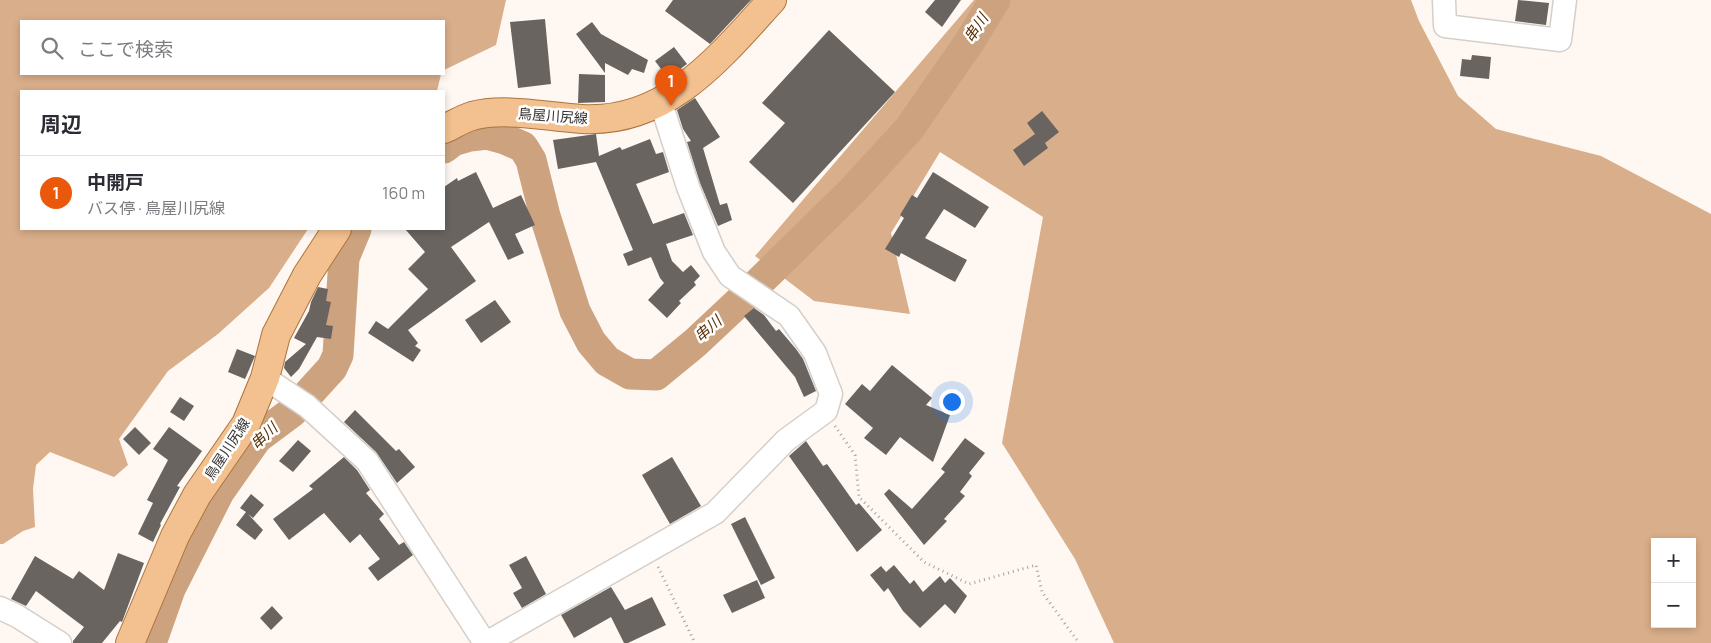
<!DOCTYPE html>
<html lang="ja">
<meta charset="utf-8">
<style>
:root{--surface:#fff;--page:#f7f7f7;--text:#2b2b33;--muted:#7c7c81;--line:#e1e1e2;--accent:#ea580c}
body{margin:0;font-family:Manrope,"Noto Sans JP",sans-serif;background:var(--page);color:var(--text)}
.controls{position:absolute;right:15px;bottom:15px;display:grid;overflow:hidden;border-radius:0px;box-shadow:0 2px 8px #0003}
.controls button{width:45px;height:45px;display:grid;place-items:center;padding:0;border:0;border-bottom:1px solid var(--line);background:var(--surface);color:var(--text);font:25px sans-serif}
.you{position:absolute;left:951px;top:401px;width:18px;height:18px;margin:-12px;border:4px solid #fff;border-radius:50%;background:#1a73e8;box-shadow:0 0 0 8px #1a73e833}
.badge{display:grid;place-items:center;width:32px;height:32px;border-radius:50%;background:var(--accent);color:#fff;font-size:16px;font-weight:700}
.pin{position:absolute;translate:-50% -41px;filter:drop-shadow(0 1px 2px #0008)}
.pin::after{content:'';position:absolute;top:26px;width:18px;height:15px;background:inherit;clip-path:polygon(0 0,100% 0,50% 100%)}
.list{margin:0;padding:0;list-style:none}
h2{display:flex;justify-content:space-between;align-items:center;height:65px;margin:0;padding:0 20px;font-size:21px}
h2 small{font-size:16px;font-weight:400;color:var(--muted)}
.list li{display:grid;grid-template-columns:32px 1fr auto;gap:15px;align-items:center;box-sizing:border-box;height:75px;padding:0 20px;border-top:1px solid var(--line)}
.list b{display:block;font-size:19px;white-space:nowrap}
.list p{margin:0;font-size:16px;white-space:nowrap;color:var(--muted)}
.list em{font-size:16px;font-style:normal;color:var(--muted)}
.icon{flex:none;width:28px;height:28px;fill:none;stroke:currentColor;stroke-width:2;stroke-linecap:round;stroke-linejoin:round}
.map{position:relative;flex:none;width:1711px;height:643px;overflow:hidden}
.search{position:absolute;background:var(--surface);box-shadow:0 2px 8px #0003;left:20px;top:20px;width:425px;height:55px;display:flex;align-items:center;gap:12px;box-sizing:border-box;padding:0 18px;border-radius:0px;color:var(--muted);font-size:19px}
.panel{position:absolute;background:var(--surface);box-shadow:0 2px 8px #0003;left:20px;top:90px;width:425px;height:140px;border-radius:0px}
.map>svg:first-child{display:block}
.forest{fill:#d9ae8a;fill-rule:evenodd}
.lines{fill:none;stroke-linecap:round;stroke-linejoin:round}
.river{stroke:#cda37f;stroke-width:31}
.building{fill:#69645f}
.minor-casing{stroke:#d5cfca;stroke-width:25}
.major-casing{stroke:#ac743e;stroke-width:30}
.path{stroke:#a8a39f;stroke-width:3;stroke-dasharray:1 4;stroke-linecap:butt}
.minor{stroke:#fff;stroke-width:22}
.major{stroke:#f3c08f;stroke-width:28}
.labels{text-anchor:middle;stroke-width:5;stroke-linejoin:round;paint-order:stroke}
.street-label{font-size:14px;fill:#373533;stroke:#fff}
.water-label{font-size:15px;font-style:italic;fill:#593103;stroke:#fff}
</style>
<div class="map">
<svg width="1711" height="643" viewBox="0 0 1711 643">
<rect width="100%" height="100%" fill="#fef7f2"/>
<g class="forest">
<path d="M 0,0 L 506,0 L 496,45 L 444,70 L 444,21 L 21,21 L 21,74 L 441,74 L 437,91 L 21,91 L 21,229 L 308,229 L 269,288 L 218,334 L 168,371 L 119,439 L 128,465 L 114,477 L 50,452 L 36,465 L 33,489 L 35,527 L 23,531 L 3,544 L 0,544 Z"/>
<path d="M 974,0 L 1411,0 L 1419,21 L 1458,96 L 1496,129 L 1601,156 L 1711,214 L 1711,643 L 1114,643 L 1075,559 L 1002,443 L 1043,217 L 940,152 L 891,233 L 910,314 L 814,301 L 755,256 ZM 1655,542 L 1692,542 L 1692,624 L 1655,624 Z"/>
</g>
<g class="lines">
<g class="river">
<path d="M 444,148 L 453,141 L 470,136 L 487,134 L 505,139 L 523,147 L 531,160 L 545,216 L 575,311 L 591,342 L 607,361 L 630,374 L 656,375 L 695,343 L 742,299 L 852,191 L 909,129 L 970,41 L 995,0"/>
<path d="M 151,643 L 170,589 L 219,492 L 257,438 L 292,412 L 332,368 L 338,355 L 344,258 L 356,229"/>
</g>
</g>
<g class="building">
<path d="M 673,0 L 751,0 L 710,44 L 665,11 Z"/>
<path d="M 935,0 L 961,0 L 942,27 L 925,12 Z"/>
<path d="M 1518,0 L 1549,3 L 1546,25 L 1515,21 Z"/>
<path d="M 545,19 L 551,84 L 518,88 L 510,22 Z"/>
<path d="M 592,22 L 601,34 L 648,60 L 644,73 L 632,69 L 628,75 L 605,63 L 605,73 L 576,34 Z"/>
<path d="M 829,30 L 895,92 L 793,203 L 749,162 L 785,123 L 762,103 Z"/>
<path d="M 674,47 L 687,64 L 668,78 L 655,61 Z"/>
<path d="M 1472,55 L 1491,57 L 1489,79 L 1460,76 L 1462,59 L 1471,60 Z"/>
<path d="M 579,74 L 605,75 L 605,102 L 578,103 Z"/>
<path d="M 695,98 L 720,137 L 703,148 L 720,205 L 727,203 L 732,220 L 718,226 L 700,183 L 687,142 L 691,141 L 683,129 L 677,110 Z"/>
<path d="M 1042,111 L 1059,132 L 1045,143 L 1048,148 L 1024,166 L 1013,150 L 1035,134 L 1027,123 Z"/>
<path d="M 596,134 L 599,156 L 620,147 L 622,150 L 650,139 L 656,154 L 663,152 L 669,172 L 636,184 L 653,224 L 684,213 L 693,235 L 666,244 L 672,261 L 683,272 L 691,265 L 700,276 L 694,282 L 696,285 L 679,301 L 681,303 L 667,318 L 648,300 L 664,283 L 660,278 L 651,257 L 628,266 L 623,254 L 633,250 L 596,162 L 558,169 L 553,140 Z"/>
<path d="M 476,172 L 493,208 L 521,195 L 535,225 L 515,234 L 524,253 L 508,260 L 489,222 L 451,247 L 476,281 L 408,330 L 418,343 L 415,346 L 421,350 L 413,362 L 368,333 L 376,321 L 388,329 L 428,289 L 408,269 L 425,252 L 405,229 L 444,229 L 444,187 L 457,178 L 458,181 Z"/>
<path d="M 933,172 L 989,207 L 975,228 L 944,209 L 925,238 L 967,260 L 955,282 L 901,253 L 899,257 L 885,249 L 904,218 L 900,215 L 912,195 L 917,198 Z"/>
<path d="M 318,287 L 328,289 L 326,301 L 331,302 L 326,325 L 333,326 L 331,339 L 317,337 L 299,369 L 291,377 L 284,368 L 285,362 L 306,344 L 294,338 L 309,311 L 311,302 Z"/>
<path d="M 495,300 L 511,322 L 481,343 L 465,320 Z"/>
<path d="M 754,308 L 764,315 L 776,331 L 779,329 L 796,349 L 803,359 L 816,391 L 804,397 L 795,377 L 744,316 Z"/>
<path d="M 237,349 L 255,356 L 245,379 L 228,372 Z"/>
<path d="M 892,365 L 932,398 L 926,405 L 950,415 L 933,462 L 900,437 L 886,455 L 864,438 L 873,428 L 845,404 L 862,384 L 870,391 Z"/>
<path d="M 180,397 L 194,406 L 184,421 L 170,412 Z"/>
<path d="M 355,410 L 396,451 L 399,449 L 415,467 L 397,483 L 376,452 L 344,422 Z"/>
<path d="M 135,427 L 151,443 L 139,455 L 123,439 Z"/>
<path d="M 169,427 L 202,451 L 177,486 L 180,487 L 160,524 L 161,525 L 153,542 L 138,534 L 153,503 L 147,500 L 168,460 L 153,449 Z"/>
<path d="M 965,438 L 985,453 L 969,473 L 972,476 L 960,492 L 965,496 L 944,519 L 947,521 L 924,545 L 884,494 L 889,489 L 912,509 L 945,472 L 941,469 Z"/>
<path d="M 298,440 L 311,451 L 293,472 L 279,461 Z"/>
<path d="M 806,441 L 823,466 L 827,464 L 856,505 L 859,503 L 882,530 L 857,552 L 789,456 Z"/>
<path d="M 344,457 L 357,470 L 370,490 L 366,493 L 384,514 L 379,519 L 399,545 L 404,542 L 413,555 L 378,581 L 368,568 L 380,559 L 360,534 L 350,543 L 324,513 L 289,540 L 273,519 L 313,489 L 309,486 Z"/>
<path d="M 672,457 L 701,506 L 670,524 L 642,475 Z"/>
<path d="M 251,494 L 264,505 L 253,518 L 248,514 L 263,530 L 255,540 L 236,525 L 246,512 L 240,508 Z"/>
<path d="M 745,517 L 775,578 L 761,585 L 731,524 Z"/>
<path d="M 118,553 L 144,563 L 122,622 L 120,621 L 102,643 L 73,643 L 73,641 L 84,627 L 36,591 L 26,606 L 11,599 L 35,556 L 73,579 L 79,571 L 104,590 Z"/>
<path d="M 526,556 L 546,594 L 522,608 L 513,593 L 522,588 L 509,565 Z"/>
<path d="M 894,565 L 910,584 L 914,580 L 923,592 L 940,576 L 945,583 L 950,578 L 967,596 L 955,614 L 945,604 L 920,628 L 903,611 L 888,588 L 884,592 L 870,575 L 881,566 L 886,572 Z"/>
<path d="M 757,580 L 765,598 L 732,613 L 723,595 Z"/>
<path d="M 611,587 L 625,610 L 652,597 L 666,625 L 628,643 L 624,643 L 611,617 L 574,638 L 561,615 Z"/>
<path d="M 272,606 L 283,618 L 271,630 L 260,618 Z"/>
</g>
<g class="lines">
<defs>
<g id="minor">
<path d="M 1444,0 L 1445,26 L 1560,40 L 1565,0"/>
<path d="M 265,378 L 307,406 L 367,461 L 485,643"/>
<path d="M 0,608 L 17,616 L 60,643"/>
<path d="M 486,643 L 715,513 L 786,440 L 826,411 L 831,394 L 815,353 L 789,316 L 730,276 L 714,252 L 688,187 L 661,103"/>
</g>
<g id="major">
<path d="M 444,129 C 453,125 462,119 472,116 C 505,107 547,117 582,119 C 667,124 720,57 772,0"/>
<path d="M 130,643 L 175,536 L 197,495 L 246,424 L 265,378 L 276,335 L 307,275 L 337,229"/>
</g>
</defs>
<use href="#minor" class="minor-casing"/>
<use href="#major" class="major-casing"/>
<g class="path">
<path d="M 835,426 L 855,455 L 859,497 L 924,562 L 969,584 L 1036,565 L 1042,592 L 1079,643"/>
<path d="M 658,567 L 695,643"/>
</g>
<use href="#minor" class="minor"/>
<use href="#major" class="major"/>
</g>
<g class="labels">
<g class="street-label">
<text transform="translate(553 116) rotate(4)" y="5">鳥屋川尻線</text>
<text transform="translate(227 449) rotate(-57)" y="5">鳥屋川尻線</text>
</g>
<g class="water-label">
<text transform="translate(976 28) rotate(-56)" y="5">串川</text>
<text transform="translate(708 329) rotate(-41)" y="5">串川</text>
<text transform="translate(264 436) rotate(-43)" y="5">串川</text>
</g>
</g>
</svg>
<div class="controls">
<button>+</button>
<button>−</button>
</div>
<div class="you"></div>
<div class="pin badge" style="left:671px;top:106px">1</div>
<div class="search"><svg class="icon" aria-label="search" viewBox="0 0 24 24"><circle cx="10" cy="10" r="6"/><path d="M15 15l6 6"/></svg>ここで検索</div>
<section class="panel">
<h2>周辺<small></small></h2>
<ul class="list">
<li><span class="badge">1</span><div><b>中開戸</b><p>バス停 · 鳥屋川尻線</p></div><em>160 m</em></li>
</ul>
</section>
</div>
